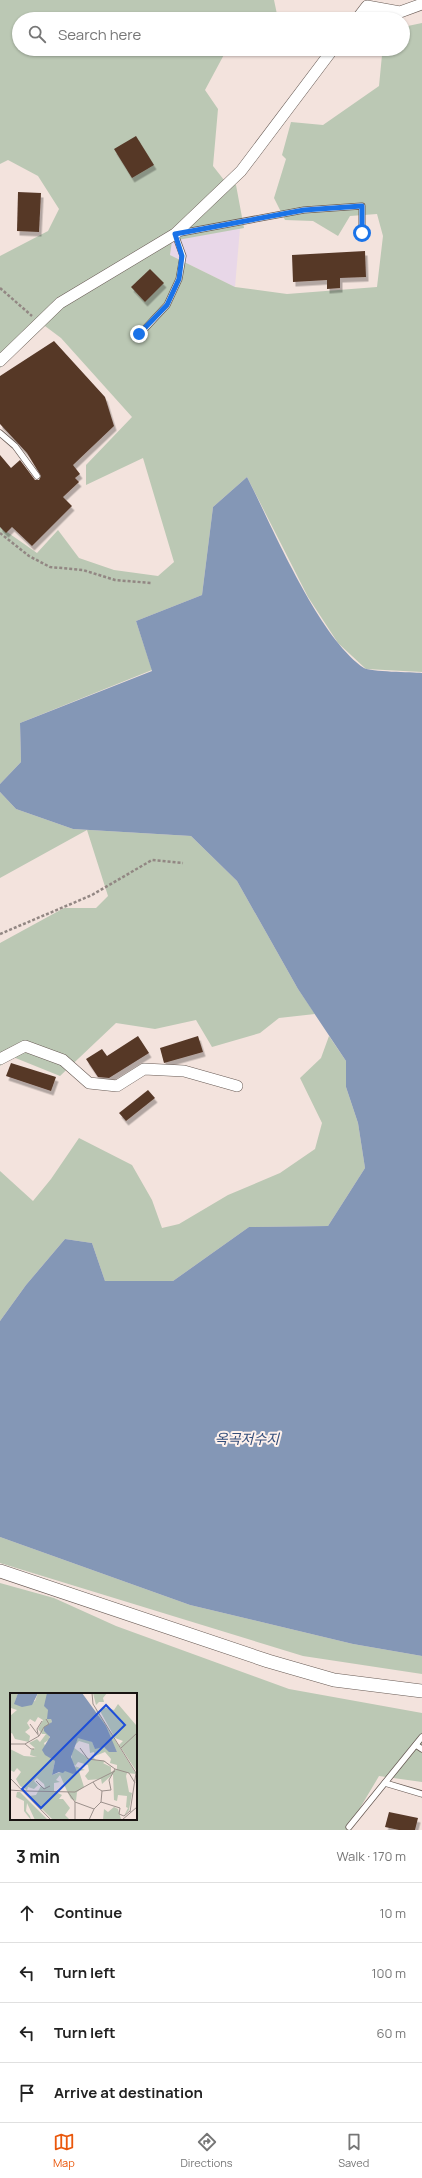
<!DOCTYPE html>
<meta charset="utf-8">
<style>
:root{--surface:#fff;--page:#f6f6f6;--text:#222;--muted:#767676;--line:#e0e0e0;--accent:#ea580c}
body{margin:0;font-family:Manrope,"Noto Sans KR",sans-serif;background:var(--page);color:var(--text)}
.stop{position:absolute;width:12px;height:12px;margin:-9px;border:3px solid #1a73e8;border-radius:50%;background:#fff}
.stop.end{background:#1a73e8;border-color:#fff;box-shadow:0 1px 4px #0008}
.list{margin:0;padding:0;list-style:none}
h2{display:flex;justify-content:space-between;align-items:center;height:52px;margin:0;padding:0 16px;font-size:17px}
h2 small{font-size:13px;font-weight:400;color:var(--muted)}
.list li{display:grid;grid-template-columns:26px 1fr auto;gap:12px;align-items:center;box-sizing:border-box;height:60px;padding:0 16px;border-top:1px solid var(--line)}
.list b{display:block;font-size:15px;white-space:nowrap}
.list em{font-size:13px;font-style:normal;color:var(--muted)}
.icon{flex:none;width:22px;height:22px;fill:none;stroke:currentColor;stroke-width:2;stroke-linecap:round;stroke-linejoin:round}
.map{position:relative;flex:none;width:422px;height:1830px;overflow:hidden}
.search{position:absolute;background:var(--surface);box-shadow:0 1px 3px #0004;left:12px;right:12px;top:12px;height:44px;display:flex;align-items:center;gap:10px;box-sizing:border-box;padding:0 14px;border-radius:22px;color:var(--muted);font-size:15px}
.sheet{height:292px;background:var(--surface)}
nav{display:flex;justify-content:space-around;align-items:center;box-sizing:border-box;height:56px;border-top:1px solid var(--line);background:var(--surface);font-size:11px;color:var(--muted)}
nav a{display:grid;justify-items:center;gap:2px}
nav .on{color:var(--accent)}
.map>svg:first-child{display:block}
.industrial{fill:#e8d7e8}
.green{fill:#bbc8b4;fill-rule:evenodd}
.water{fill:#8497b6}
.building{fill:#563828;filter:url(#shadow)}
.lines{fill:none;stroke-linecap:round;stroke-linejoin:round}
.service-casing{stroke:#685b55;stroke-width:7}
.minor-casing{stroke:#685b55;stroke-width:12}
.tertiary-casing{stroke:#685b55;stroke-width:14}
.path{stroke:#928783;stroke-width:2.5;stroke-dasharray:3 2;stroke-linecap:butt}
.service{stroke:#fff;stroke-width:5.5}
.minor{stroke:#fff;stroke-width:11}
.tertiary{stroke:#fff;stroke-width:13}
.route{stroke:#1a73e8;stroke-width:5}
.labels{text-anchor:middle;stroke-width:4;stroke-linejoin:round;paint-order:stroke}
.water-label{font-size:14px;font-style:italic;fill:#334d7a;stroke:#fef1ec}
.inset-road{fill:none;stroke:#9b908b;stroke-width:1}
.view{fill:#1d4ed8;fill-opacity:0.15;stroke:#1d4ed8;stroke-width:2}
.inset-edge{fill:none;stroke:#181311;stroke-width:2}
</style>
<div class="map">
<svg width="422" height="1830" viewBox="0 0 422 1830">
<defs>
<filter id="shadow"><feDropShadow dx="2.5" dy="4.5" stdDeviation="0" flood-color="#0004"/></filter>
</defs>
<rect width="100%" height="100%" fill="#f3e3dd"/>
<path class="industrial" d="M 240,228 L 235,287 L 170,255 L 172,241 Z"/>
<g class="green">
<path d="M 0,0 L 274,0 L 278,19 L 19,19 L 19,49 L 227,49 L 205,90 L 218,109 L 213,166 L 224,180 L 236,185 L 244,228 L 172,241 L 170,255 L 235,287 L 287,294 L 377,287 L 383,236 L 377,214 L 350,216 L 338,236 L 313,221 L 285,220 L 274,198 L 286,159 L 282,155 L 291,122 L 323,125 L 379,86 L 382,55 L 375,49 L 403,49 L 403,27 L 422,23 L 422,672 L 366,669 L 338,643 L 308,597 L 247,477 L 213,507 L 202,595 L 136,621 L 152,670 L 20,723 L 21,762 L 0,784 L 0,527 L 37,553 L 58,530 L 79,558 L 114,570 L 158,576 L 174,562 L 143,458 L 86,485 L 86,465 L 132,417 L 61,338 L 45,326 L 0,368 L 0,256 L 48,231 L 59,209 L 38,176 L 8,160 L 0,164 Z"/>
<path d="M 0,792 L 16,809 L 73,829 L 191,836 L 237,881 L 298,989 L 315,1014 L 279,1018 L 260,1033 L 212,1047 L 196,1020 L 155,1029 L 116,1023 L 60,1076 L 13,1057 L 0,1066 L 0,943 L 64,908 L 96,908 L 108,896 L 87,830 L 0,878 Z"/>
<path d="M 329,1036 L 346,1061 L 346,1087 L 358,1123 L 365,1168 L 328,1226 L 249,1227 L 173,1281 L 105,1281 L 92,1243 L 65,1239 L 26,1285 L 0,1321 L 0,1171 L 33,1201 L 51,1179 L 79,1138 L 132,1165 L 152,1200 L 162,1228 L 179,1224 L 228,1195 L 280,1173 L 315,1149 L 322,1123 L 300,1078 L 321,1058 Z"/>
<path d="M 0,1537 L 190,1605 L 353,1644 L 422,1656 L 422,1674 L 303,1656 L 0,1563 Z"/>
<path d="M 0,1583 L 54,1598 L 116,1626 L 289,1689 L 422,1713 L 422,1782 L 379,1776 L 347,1830 L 0,1830 ZM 11,1694 L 136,1694 L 136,1819 L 11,1819 Z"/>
</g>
<path class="water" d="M 247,477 C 273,528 318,637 364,668 C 370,672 412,672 422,673 L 422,1656 L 353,1644 L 190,1605 L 0,1537 L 0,1321 L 26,1285 L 65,1239 L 92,1243 L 105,1281 L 173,1281 L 249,1227 L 328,1226 L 365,1168 L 358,1123 L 346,1087 L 346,1061 L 298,989 L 237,881 L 191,836 L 73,829 L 16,809 L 0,792 L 0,784 L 21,762 L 20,723 L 152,671 L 136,621 L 202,595 L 213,507 Z"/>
<g class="building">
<path d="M 136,136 L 154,165 L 132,178 L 114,149 Z"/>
<path d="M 18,192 L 41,193 L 39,232 L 17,231 Z"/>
<path d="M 365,251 L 366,277 L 340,278 L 340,288 L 327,289 L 327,280 L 293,282 L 292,255 Z"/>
<path d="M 150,269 L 164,283 L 145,302 L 131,287 Z"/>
<path d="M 54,341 L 105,397 L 114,426 L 73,465 L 80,474 L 75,478 L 79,482 L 63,497 L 72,506 L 32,546 L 12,527 L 6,533 L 0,527 L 0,455 L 11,468 L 20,460 L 35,480 L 39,480 L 41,476 L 27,453 L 0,424 L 0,376 Z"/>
<path d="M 138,1036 L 149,1053 L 109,1078 L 98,1077 L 86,1059 L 102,1049 L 107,1056 Z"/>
<path d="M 198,1036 L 203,1052 L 164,1063 L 160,1048 Z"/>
<path d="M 11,1063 L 56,1077 L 51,1091 L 6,1076 Z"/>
<path d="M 148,1090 L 155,1098 L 126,1121 L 119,1113 Z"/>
<path d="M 389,1812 L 418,1818 L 415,1830 L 399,1830 L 385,1827 Z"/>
</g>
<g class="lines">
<defs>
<g id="service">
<path d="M 139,335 L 167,305 L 179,279 L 183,256 L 175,234 L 304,210 L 362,206 L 362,233"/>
<path d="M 0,433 L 15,446 L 37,476"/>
<path d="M 416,1745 L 422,1749"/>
<path d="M 385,1783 L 422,1794"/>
<path d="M 349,1827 L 422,1737"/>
</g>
<g id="minor">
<path d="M 357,19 L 367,6 L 400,12 L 422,4"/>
<path d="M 0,361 L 60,303 L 175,234 L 241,171 L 333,49"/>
<path d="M 0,1059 L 25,1046 L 63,1060 L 89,1083 L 117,1086 L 144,1069 L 184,1071 L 237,1086"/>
</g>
<path id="tertiary" d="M 0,1571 L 268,1661 L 334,1680 L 422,1691"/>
</defs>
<use href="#service" class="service-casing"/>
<use href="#minor" class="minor-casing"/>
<use href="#tertiary" class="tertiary-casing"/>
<g class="path">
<path d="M 0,288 L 32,316"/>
<path d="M 0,533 L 29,556 L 50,567 L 83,570 L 115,580 L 151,583"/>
<path d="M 0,934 L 92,895 L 152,860 L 183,863"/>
</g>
<use href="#service" class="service"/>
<use href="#minor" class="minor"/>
<use href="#tertiary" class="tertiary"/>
</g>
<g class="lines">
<path class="route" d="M 139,334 L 167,305 L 179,279 L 182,256 L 175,234 L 304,210 L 362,206 L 362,233"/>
</g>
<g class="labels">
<g class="water-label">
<text x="247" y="1444">옥곡저수지</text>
</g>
</g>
<g transform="translate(10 1693)">
<rect width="127" height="127" fill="#f3e3dd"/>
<path d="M 0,0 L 8,0 L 5,9 L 10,12 L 25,8 L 28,0 L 37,0 L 37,14 L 42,29 L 37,33 L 37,38 L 40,46 L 34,50 L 39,64 L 45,68 L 42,82 L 66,74 L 61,68 L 63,54 L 79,66 L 82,67 L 83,64 L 86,67 L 96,68 L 93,70 L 101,74 L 101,79 L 107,76 L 107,72 L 100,70 L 101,66 L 95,59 L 85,63 L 84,59 L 80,60 L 79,51 L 69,48 L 64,53 L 68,45 L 72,44 L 82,49 L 85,55 L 94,54 L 107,59 L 85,16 L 87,18 L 126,81 L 117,80 L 116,83 L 119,99 L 122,100 L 119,117 L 114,123 L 118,115 L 116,114 L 117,103 L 108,102 L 107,108 L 104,107 L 103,81 L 92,91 L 91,86 L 78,87 L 75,83 L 79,78 L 78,72 L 68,69 L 65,73 L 75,77 L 69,78 L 74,94 L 67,99 L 66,108 L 61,106 L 57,98 L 50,82 L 46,87 L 50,89 L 44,90 L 44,98 L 52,102 L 49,106 L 53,106 L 60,115 L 55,122 L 60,127 L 43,127 L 19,103 L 26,102 L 31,93 L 35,95 L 34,91 L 27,85 L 24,88 L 28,92 L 24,96 L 18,94 L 17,97 L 10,93 L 6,86 L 11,79 L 7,75 L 4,79 L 0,77 L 0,56 L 14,63 L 27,64 L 20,62 L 21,57 L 25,55 L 19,50 L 27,46 L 30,49 L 36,41 L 32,41 L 28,36 L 33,27 L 28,24 L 25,29 L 20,26 L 17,30 L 20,35 L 15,39 L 20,43 L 19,49 L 5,46 L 2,40 L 0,41 L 0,23 L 7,17 L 1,15 ZM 83,0 L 97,0 L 93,5 L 94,9 L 89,9 L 86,12 ZM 108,11 L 126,32 L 127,79 L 109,52 L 113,48 L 105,45 L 90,18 L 93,14 L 104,17 ZM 7,99 L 10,99 L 38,127 L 25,127 L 17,110 L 16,118 L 20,123 L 21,127 L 14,118 L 14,108 L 6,104 ZM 104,114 L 108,116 L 111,126 L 93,127 L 94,116 L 98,119 Z" fill="#bbc8b4"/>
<path d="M 8,0 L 28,0 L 22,12 L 12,14 L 4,11 ZM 37,0 L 72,0 L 96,33 L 107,59 L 99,59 L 94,54 L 85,56 L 82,49 L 68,45 L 61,64 L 67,79 L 63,81 L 55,78 L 53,80 L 49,79 L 42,82 L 45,68 L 35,62 L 32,57 L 40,44 L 34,38 L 34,34 L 42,29 L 41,26 L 37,26 L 38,17 L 34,13 Z" fill="#8497b6"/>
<path class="inset-road" d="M 82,0 L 83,11 L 126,80 L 120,119M 28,41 L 27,36 L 32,28M 29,43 L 34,34 L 39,31 L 36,26M 0,51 L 15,51 L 21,56 L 24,56M 15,51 L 29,43 L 20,31M 70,55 L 78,66 L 94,68 L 105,76 L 99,87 L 101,97 L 92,98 L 91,109 L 84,116 L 79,127M 111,55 L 127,40M 105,76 L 119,80 L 125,90M 0,85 L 41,127M 26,88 L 34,96 L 40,93M 83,89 L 105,78M 12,96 L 15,98 L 65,99 L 83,89 L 87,95 L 92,98M 0,97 L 13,98M 58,99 L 65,109M 91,109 L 110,115 L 109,121 L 114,123 L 120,118M 65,127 L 65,109 L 84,116M 112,127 L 127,114"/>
<path class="view" d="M 96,12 L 115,32 L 31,115 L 12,96 Z"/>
<rect width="127" height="127" class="inset-edge"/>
</g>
</svg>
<div class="stop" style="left:362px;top:233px"></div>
<div class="stop end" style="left:139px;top:334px"></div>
<div class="search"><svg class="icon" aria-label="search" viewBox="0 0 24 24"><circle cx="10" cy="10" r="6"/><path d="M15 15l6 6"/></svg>Search here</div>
</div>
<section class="sheet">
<h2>3 min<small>Walk · 170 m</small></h2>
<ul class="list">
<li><svg class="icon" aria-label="ahead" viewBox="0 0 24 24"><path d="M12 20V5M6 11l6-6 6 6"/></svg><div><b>Continue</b></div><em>10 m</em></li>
<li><svg class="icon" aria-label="left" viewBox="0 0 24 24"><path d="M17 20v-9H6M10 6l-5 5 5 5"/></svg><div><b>Turn left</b></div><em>100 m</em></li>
<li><svg class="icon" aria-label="left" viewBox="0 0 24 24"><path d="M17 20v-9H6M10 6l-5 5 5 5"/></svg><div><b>Turn left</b></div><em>60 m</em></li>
<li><svg class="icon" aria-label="arrive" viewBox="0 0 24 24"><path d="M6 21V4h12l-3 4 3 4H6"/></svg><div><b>Arrive at destination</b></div></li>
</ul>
</section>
<nav>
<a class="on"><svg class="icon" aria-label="map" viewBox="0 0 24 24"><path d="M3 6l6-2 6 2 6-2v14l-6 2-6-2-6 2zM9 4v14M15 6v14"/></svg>Map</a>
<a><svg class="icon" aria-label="directions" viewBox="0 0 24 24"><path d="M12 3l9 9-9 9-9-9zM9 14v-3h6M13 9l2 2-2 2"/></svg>Directions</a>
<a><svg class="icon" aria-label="saved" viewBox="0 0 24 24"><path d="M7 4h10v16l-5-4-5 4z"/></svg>Saved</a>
</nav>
